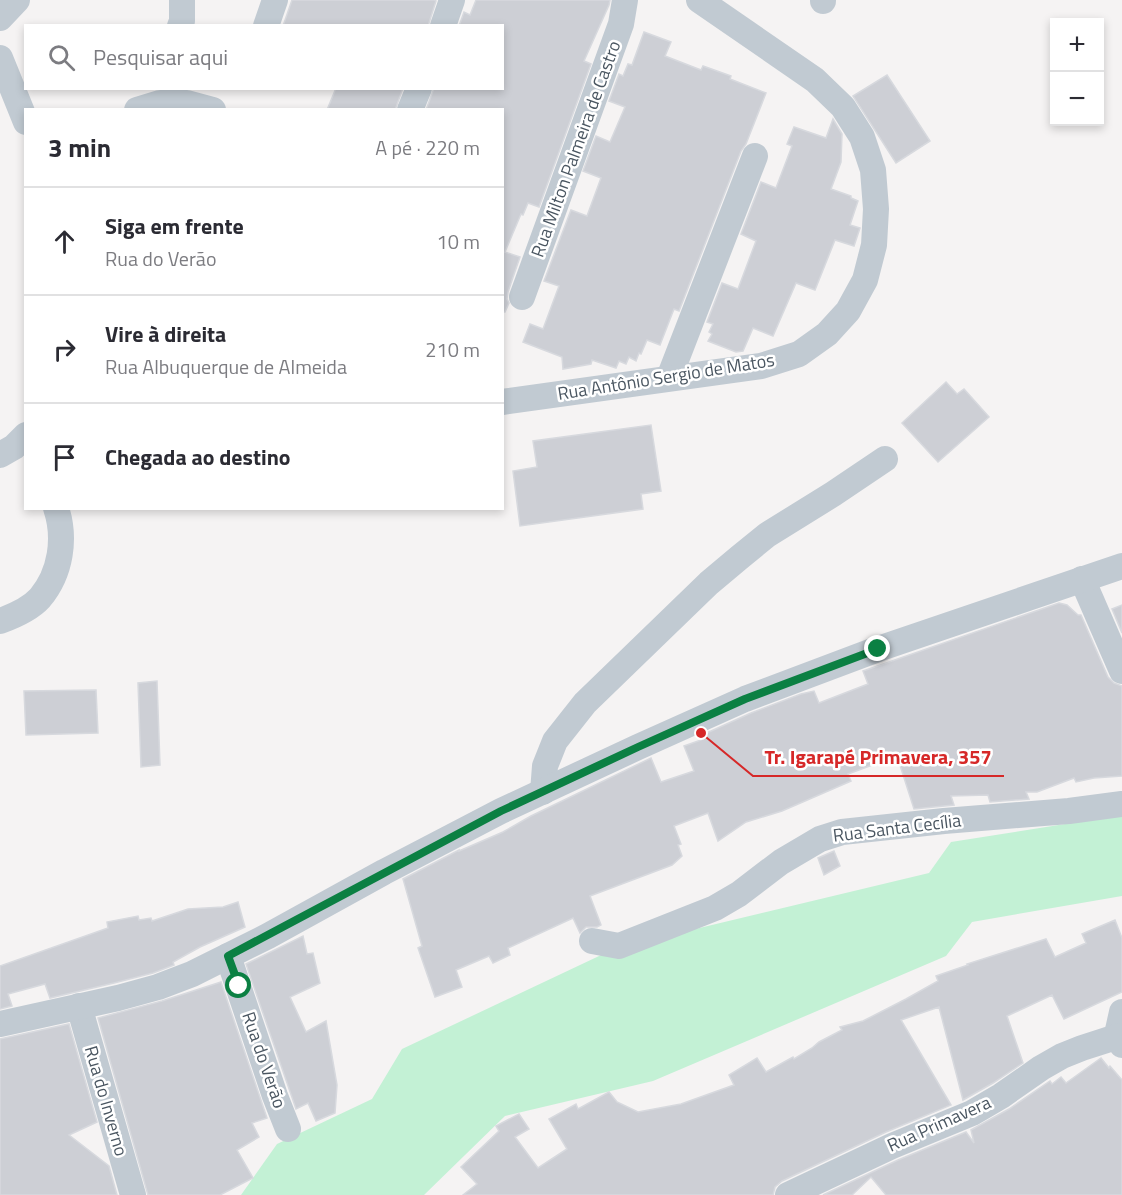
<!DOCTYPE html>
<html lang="pt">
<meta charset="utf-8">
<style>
:root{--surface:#fff;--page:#f2f2f3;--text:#2b2b33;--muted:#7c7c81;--line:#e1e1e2}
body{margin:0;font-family:"Titillium Web",sans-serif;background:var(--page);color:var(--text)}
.controls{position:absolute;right:18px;top:18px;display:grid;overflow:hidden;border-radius:0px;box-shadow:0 3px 9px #0003}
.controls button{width:54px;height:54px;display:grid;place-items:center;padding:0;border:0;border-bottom:2px solid var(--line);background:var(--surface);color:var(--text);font:30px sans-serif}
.stop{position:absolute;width:18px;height:18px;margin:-14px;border:4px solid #0b8043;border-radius:50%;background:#fff}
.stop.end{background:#0b8043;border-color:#fff;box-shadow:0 2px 6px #0008}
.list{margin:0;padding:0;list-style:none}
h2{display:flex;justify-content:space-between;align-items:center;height:78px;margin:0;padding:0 24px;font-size:26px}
h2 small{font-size:20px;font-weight:400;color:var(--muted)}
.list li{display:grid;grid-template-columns:39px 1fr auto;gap:18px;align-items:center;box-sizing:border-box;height:108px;padding:0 24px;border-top:2px solid var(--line)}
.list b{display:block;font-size:22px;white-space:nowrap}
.list p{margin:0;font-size:20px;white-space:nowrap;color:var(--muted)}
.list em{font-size:20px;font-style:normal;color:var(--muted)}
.icon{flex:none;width:33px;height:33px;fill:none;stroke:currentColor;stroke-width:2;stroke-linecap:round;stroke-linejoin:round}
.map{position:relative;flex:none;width:1122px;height:1195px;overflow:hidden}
.search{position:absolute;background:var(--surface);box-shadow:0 3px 9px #0003;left:24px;top:24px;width:480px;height:66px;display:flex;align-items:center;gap:15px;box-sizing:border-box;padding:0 21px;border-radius:0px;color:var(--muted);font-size:22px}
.panel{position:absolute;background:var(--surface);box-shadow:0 3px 9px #0003;left:24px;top:108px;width:480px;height:402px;border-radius:0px}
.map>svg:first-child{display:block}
.green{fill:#c3f1d5}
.building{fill:#cdcfd5;stroke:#d7d9de;stroke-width:1.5}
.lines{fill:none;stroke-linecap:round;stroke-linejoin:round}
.street{stroke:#c1cad2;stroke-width:26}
.route{stroke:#0b8043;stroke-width:8}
.labels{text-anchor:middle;stroke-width:5;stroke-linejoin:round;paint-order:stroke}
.street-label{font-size:18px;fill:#4a5661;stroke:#fff}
.leader{fill:none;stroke:#d62828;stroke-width:2}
.callout-dot{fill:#d62828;stroke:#fff;stroke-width:2}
.callout-label{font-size:20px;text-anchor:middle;font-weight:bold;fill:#d62828;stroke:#fff;stroke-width:5;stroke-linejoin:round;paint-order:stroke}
</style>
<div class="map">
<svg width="1122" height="1195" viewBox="0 0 1122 1195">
<rect width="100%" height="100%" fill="#f5f3f3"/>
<path class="green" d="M 1122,815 L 1122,896 L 972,922 L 946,956 L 653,1081 L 505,1116 L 424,1195 L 241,1195 L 277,1144 L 372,1099 L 402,1049 L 616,948 L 929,873 L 951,842 Z"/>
<g class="building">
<path d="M 292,0 L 434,0 L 436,1 L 428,26 L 283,26 Z"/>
<path d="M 476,0 L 610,0 L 609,5 L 584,61 L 591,64 L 539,207 L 528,203 L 523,215 L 521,214 L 505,252 L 520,257 L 508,292 L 507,299 L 509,303 L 505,312 L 502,312 L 502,110 L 426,110 L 434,88 L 502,88 L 502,26 L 459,26 L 464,12 L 470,15 Z"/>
<path d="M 644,32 L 671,42 L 665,56 L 701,70 L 703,66 L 731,76 L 730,79 L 766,93 L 746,144 L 741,151 L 679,311 L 674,309 L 660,345 L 647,340 L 641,354 L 639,353 L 636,361 L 629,357 L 626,364 L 619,361 L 616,368 L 592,360 L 591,364 L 563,369 L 562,357 L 523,342 L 530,324 L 543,329 L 559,286 L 544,281 L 571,210 L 587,216 L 601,178 L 583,171 L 596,136 L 610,142 L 625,107 L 609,101 L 619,74 L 623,76 L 628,64 L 632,65 Z"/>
<path d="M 887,75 L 930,141 L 896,163 L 853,96 Z"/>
<path d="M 336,88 L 403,88 L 395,110 L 327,110 Z"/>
<path d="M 833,119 L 842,134 L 841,162 L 831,189 L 851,196 L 851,198 L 858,201 L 850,225 L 860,228 L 854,246 L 835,240 L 815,290 L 796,283 L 773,336 L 753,328 L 743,351 L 736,352 L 708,341 L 712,334 L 709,332 L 713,324 L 707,322 L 722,283 L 738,289 L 756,241 L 741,234 L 761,182 L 776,188 L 792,146 L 787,144 L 794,127 L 826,138 Z"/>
<path d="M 946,382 L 957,394 L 964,389 L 989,417 L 938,462 L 902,423 Z"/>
<path d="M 651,425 L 661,491 L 641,494 L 643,509 L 520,526 L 513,471 L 537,467 L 533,441 Z"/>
<path d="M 1059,603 L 1067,605 L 1078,615 L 1081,615 L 1108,677 L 1114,683 L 1122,686 L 1122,776 L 1094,778 L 1076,782 L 1074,778 L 1037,792 L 1026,792 L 1029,799 L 990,802 L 988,795 L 951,796 L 954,805 L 914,809 L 897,756 L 848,774 L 851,781 L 782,811 L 746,822 L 718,841 L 708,813 L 674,826 L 681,844 L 678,845 L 682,856 L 672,865 L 590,896 L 601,925 L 597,927 L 586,927 L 580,933 L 573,918 L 508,948 L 510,955 L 493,963 L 489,956 L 456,970 L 462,987 L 435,997 L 418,948 L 422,946 L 403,879 L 459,850 L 459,851 L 503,832 L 531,816 L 651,758 L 661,782 L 694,771 L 684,746 L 701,740 L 700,736 L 751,713 L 801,694 L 814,691 L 819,703 L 868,684 L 863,671 Z"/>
<path d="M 1122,605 L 1122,633 L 1112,609 Z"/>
<path d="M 157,681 L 160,765 L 141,767 L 138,683 Z"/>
<path d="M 96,690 L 98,733 L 26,735 L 24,691 Z"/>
<path d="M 834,851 L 840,866 L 824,875 L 818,858 Z"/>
<path d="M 238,902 L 245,927 L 200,947 L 173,962 L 174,965 L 153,973 L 114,983 L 50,998 L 45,984 L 8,994 L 12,1006 L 0,1009 L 0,966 L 108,928 L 107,922 L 138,916 L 139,920 L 151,918 L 152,921 L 188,909 L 223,907 Z"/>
<path d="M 1115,920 L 1122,938 L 1122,992 L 1064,1019 L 1052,995 L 1007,1016 L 1023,1063 L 993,1083 L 963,1100 L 939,1007 L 901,1020 L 951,1105 L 886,1132 L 782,1181 L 775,1187 L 773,1195 L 463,1195 L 477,1184 L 461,1167 L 499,1131 L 496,1126 L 519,1114 L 529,1129 L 515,1137 L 538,1168 L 567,1149 L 549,1119 L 576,1104 L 578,1109 L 609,1092 L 617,1102 L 638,1112 L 681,1104 L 734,1085 L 729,1075 L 757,1058 L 766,1072 L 793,1057 L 794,1059 L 812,1048 L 819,1042 L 842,1030 L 840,1027 L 863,1021 L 906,999 L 938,981 L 936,976 L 968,965 L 967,964 L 1046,939 L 1055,957 L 1086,943 L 1082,934 Z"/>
<path d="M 303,936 L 307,954 L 313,953 L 320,983 L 290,997 L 306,1032 L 326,1021 L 337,1085 L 335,1113 L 316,1121 L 308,1103 L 296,1109 L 246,964 Z"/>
<path d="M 221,982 L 267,1118 L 252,1123 L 259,1137 L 237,1150 L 253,1178 L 220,1195 L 148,1195 L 98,1018 L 162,1001 Z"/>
<path d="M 69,1024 L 97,1122 L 69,1135 L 109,1166 L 117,1195 L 0,1195 L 0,1039 Z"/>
<path d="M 1101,1058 L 1109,1068 L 1110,1066 L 1122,1080 L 1122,1195 L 886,1195 L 871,1177 L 852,1195 L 823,1195 L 898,1160 L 966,1132 L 974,1143 L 971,1130 L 1009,1109 L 1050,1081 L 1052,1084 L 1061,1077 L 1066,1083 Z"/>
</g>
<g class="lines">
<g class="street">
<path d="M 823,1 L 823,0"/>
<path d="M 0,18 L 17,0"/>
<path d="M 180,26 L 182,21 L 182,0"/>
<path d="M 266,26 L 275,0"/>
<path d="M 443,26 L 452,0"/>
<path d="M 0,58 L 26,122"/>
<path d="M 137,110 L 160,103 L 187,103 L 213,110"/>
<path d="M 410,110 L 419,88"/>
<path d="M 522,297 L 621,24 L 625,0"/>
<path d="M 669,378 L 755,156"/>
<path d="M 502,402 L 761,366 L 799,354 L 827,334 L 848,311 L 865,280 L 874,245 L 876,209 L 873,170 L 862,137 L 843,107 L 815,80 L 699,0"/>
<path d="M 0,455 L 14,447 L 26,435"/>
<path d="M 1082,579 L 1122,671"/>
<path d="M 0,621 C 14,616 30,609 40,598 C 61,573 66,538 56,508"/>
<path d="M 543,792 L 545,766 L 555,741 L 585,703 L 709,583 L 740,557 L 767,535 L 833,494 L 885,459"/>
<path d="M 592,941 L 619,946 L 715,908 L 739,894 L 781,862 L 820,839 L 842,832 L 944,821 L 1069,811 L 1122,804"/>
<path d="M 228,956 L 275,1096 L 288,1129"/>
<path d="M 79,1006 L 133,1195"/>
<path d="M 1122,1012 L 1118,1030 L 1122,1045"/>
<path d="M 0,1024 L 118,998 L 158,987 L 192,974 L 268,936 L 384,872 L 501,811 L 638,747 L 745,699 L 878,649 L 1122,566"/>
<path d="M 788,1195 L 892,1146 L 972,1113 L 1001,1096 L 1041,1068 L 1062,1056 L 1082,1048 L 1119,1036"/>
</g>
</g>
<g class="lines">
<path class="route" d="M 239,986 L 228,956 L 501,811 L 638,747 L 745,699 L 878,649"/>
</g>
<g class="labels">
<g class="street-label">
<text transform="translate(576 149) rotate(-70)" y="6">Rua Milton Palmeira de Castro</text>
<text transform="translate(666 377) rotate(-9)" y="6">Rua Antônio Sergio de Matos</text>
<text transform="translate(897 828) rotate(-7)" y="6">Rua Santa Cecília</text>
<text transform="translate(264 1060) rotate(71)" y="6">Rua do Verão</text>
<text transform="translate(106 1101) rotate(74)" y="6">Rua do Inverno</text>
<text transform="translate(939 1124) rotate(-24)" y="6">Rua Primavera</text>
</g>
</g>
<path class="leader" d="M701 733L753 776H1004"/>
<circle class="callout-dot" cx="701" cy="733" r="6"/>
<g class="callout-label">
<text x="878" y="764">Tr. Igarapé Primavera, 357</text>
</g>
</svg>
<div class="controls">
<button>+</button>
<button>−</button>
</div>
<div class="stop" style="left:239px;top:986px"></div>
<div class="stop end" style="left:878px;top:649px"></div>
<div class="search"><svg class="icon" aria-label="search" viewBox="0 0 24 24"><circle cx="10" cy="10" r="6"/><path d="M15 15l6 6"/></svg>Pesquisar aqui</div>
<section class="panel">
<h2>3 min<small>A pé · 220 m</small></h2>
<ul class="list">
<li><svg class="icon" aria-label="ahead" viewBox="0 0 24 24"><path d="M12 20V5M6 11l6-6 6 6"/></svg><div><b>Siga em frente</b><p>Rua do Verão</p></div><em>10 m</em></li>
<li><svg class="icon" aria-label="right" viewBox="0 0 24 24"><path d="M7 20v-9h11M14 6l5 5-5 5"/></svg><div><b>Vire à direita</b><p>Rua Albuquerque de Almeida</p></div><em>210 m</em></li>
<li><svg class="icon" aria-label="arrive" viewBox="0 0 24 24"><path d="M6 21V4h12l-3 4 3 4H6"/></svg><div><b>Chegada ao destino</b></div></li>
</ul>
</section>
</div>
